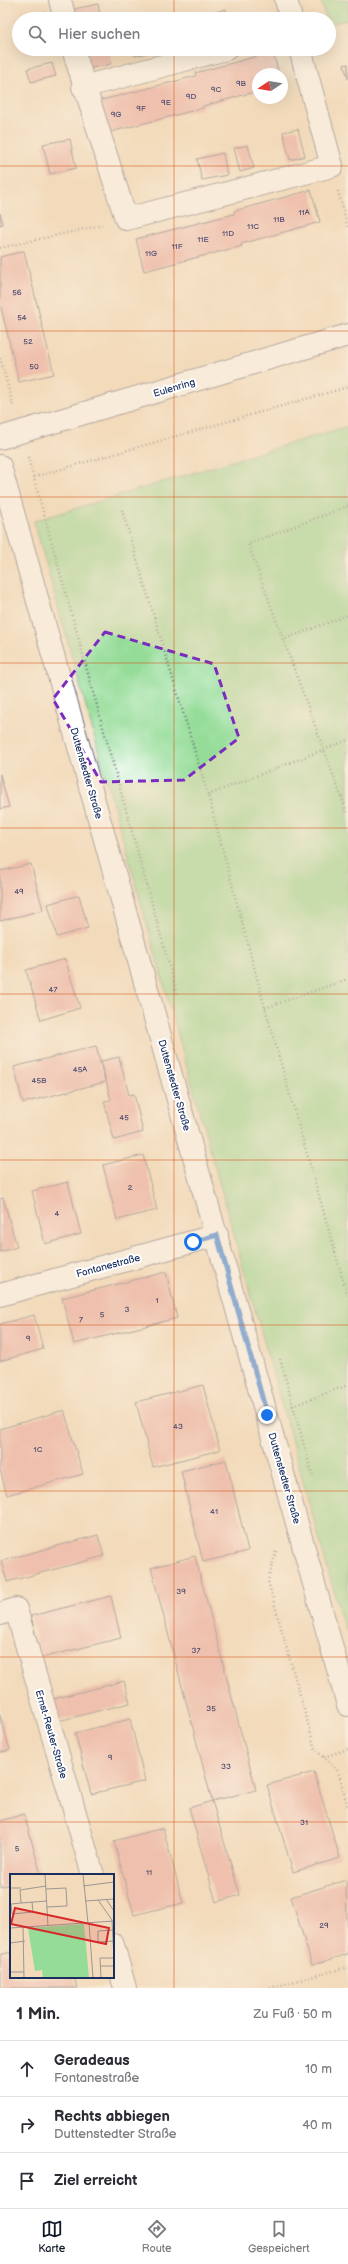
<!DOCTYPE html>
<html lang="de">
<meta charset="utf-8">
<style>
:root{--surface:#fff;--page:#f7f7f7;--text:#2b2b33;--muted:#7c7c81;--line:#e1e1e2;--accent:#111827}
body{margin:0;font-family:"Balsamiq Sans",sans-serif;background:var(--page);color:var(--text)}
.compass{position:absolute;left:252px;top:68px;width:36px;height:36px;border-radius:50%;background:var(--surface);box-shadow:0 4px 16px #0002;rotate:258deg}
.stop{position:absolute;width:12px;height:12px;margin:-9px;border:3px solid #1a73e8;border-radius:50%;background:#fff}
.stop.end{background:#1a73e8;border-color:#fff;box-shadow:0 1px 4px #0008}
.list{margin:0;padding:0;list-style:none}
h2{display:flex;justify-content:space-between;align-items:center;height:52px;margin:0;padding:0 16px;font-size:17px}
h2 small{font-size:13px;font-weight:400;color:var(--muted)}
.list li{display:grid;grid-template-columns:26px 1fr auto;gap:12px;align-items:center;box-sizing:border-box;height:56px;padding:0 16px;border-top:1px solid var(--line)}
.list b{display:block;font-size:15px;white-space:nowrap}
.list p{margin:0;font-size:13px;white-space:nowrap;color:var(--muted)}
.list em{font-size:13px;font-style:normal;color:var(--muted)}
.icon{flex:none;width:22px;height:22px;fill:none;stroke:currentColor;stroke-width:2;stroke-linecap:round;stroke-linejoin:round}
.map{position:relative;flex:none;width:348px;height:1988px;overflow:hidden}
.search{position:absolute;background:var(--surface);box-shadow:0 4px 16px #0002;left:12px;right:12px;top:12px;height:44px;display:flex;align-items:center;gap:10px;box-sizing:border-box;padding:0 14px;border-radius:22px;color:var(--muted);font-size:15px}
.sheet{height:220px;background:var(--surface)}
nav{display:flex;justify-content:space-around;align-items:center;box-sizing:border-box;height:56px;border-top:1px solid var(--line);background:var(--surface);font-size:11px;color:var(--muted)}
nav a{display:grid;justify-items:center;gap:2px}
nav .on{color:var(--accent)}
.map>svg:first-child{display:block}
.green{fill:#94dc97;stroke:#58867a}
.building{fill:#eaa19d}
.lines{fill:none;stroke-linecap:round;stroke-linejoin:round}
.minor-casing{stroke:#666b7e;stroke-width:24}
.path{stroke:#666b7e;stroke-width:2.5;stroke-dasharray:1 3;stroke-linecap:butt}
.minor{stroke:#fff;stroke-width:22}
.route{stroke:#1a73e8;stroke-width:5}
.marked{fill:none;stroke:#7b2cbf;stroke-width:3;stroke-dasharray:8 5;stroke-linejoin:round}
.grid{fill:none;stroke:#d45514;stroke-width:1;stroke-opacity:0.55}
.labels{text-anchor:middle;stroke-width:4;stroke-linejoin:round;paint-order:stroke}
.number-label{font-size:8px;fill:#4f4c6e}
.street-label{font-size:10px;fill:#1b2f5e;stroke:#fff}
.inset-road{fill:none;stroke:#9c9695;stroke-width:1}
.view{fill:#d62828;fill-opacity:0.15;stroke:#d62828;stroke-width:2}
.inset-edge{fill:none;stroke:#1b2f5e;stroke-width:2}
</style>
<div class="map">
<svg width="348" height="1988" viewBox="0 0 348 1988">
<rect width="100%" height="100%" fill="#fff"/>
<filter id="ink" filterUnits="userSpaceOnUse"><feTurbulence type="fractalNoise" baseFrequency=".025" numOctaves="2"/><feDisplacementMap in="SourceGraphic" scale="8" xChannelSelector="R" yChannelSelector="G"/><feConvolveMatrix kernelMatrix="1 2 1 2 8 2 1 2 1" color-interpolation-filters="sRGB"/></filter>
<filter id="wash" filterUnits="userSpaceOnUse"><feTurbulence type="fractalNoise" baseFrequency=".012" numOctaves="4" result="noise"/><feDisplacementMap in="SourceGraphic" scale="16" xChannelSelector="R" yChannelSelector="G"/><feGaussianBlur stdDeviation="0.9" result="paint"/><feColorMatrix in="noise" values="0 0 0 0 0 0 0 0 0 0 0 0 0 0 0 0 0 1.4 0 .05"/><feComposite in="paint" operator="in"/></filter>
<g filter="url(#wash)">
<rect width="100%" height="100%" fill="#f2daba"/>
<g class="green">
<path d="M 321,0 L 348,0 L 348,20 L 329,24 L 329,19 L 326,19 Z"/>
<path d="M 348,426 L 348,1629 L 345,1631 L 34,521 Z"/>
</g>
<g id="blocks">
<g class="building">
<path d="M 98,4 L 101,19 L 76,19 L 74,9 Z"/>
<path d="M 226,9 L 228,19 L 215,19 L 213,13 Z"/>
<path d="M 46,12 L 47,19 L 19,19 L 19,18 Z"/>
<path d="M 24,49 L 41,49 L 41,50 L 25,53 Z"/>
<path d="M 83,49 L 108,49 L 111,64 L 87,69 Z"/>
<path d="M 133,49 L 161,49 L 161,50 L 135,56 Z"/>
<path d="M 273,52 L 279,74 L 258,74 L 258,91 L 203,106 L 203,108 L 106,133 L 98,101 L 196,76 L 195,73 Z"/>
<path d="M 52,63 L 56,76 L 31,82 L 27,69 Z"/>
<path d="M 348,64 L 348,79 L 344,65 Z"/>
<path d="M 298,129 L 305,156 L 290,160 L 283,132 Z"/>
<path d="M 70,139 L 76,168 L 50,174 L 43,144 Z"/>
<path d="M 248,145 L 254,168 L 240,172 L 234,148 Z"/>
<path d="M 223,153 L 227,175 L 202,180 L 197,159 Z"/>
<path d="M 311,190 L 320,222 L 241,244 L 242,246 L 144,271 L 136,239 L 234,214 L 234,211 Z"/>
<path d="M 0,213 L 3,224 L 0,225 Z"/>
<path d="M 24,251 L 54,374 L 19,382 L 0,303 L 0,257 Z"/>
<path d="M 0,774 L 9,807 L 0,809 Z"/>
<path d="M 31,864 L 43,910 L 0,921 L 0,871 Z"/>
<path d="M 79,895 L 88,928 L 57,937 L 48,904 Z"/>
<path d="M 65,959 L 80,1008 L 41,1020 L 26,970 Z"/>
<path d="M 96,1046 L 105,1082 L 23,1103 L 14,1067 Z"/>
<path d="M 119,1057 L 129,1095 L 134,1094 L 143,1132 L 114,1140 L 104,1101 L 111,1100 L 101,1061 Z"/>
<path d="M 143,1155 L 157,1210 L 117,1220 L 103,1165 Z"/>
<path d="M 68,1182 L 81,1234 L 45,1244 L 32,1191 Z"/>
<path d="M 3,1198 L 17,1247 L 0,1252 L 0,1199 Z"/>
<path d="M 166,1272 L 177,1318 L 74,1344 L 62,1298 Z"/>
<path d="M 34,1315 L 43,1349 L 0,1361 L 0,1324 Z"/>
<path d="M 203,1385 L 220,1450 L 153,1467 L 136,1402 Z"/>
<path d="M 64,1410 L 83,1474 L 7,1495 L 0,1470 L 0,1429 Z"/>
<path d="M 226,1460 L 248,1551 L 203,1562 L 181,1471 Z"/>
<path d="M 98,1535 L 104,1556 L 7,1582 L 1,1561 Z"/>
<path d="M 195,1556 L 256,1790 L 212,1801 L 151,1568 Z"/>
<path d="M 111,1596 L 121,1638 L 41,1658 L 31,1616 Z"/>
<path d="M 124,1681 L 130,1703 L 58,1721 L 53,1699 Z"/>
<path d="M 0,1715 L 10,1750 L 0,1753 Z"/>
<path d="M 130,1719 L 145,1781 L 91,1794 L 75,1733 Z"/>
<path d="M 314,1772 L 340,1858 L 293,1872 L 267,1785 Z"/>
<path d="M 212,1801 L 240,1895 L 216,1902 L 189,1808 Z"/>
<path d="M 24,1814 L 41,1875 L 11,1875 L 11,1884 L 0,1887 L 0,1821 Z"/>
<path d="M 163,1828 L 183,1903 L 134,1915 L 114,1841 Z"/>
<path d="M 346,1880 L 348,1954 L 312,1965 L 291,1897 Z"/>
<path d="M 11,1952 L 11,1977 L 74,1977 L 77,1988 L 0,1988 L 0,1955 Z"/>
</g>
</g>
</g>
<g filter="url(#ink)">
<use href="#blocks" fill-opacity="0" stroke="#666b7e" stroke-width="1"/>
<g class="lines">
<defs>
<g id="minor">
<path d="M 60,0 L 65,19"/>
<path d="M 286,0 L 291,19"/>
<path d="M 73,49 L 126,219 L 332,166 L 300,49"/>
<path d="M 83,87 L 226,49"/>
<path d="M 0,438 L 348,335"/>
<path d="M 0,466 L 348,1705"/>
<path d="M 0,1295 L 217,1235"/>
<path d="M 0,1614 L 16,1609 L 93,1875"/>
<path d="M 113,1945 L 125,1988"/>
</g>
</defs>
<use href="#minor" class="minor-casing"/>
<g class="path">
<path d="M 338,191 L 348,227"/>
<path d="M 0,248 L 102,225"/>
<path d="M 0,358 L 14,408"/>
<path d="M 28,457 L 177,994"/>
<path d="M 34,477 L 348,387"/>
<path d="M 348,506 L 248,544 L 348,815"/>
<path d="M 122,510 L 208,795 L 265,1008 L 348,1297"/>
<path d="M 282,640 L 348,615"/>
<path d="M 208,795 L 348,740"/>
<path d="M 265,1008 L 348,979"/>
<path d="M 280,1359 L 313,1477"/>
<path d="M 292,1406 L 348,1385"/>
<path d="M 276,1551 L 268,1581 L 315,1749 L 338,1771 L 348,1807"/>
<path d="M 324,1757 L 348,1749"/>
<path d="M 270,1988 L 348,1967"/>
</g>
<use href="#minor" class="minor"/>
</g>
</g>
<g class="lines" filter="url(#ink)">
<path class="route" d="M 193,1242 L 217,1235 L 267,1415"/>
</g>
<path d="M0 0H348V1988H0ZM 105,632 L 214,664 L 239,738 L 184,780 L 101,782 L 53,699 Z" fill="#f2daba" fill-opacity=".55" fill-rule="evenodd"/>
<path class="marked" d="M 105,632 L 214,664 L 239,738 L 184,780 L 101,782 L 53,699 Z"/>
<path class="grid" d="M 174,0 L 174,19M 174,49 L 174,1988M 0,166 L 348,166M 0,331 L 348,331M 0,497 L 348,497M 0,663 L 348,663M 0,828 L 348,828M 0,994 L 348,994M 0,1160 L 348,1160M 0,1325 L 348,1325M 0,1491 L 348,1491M 0,1657 L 348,1657M 0,1822 L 348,1822"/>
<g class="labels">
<g class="number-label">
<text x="241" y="86">9B</text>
<text x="216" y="92">9C</text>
<text x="191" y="99">9D</text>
<text x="166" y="105">9E</text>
<text x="141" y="111">9F</text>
<text x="116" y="117">9G</text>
<text x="304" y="215">11A</text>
<text x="279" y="222">11B</text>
<text x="253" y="229">11C</text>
<text x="228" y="236">11D</text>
<text x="203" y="242">11E</text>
<text x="177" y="249">11F</text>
<text x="151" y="256">11G</text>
<text x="17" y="295">56</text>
<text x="22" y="320">54</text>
<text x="28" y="344">52</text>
<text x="34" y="369">50</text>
<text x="19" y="894">49</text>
<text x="53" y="992">47</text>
<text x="80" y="1072">45A</text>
<text x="39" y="1083">45B</text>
<text x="124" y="1120">45</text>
<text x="130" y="1190">2</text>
<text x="57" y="1216">4</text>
<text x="157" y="1303">1</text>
<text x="127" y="1312">3</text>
<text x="102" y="1317">5</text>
<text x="81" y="1322">7</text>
<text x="28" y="1341">9</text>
<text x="178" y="1429">43</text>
<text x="38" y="1452">1C</text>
<text x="214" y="1514">41</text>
<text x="181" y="1594">39</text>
<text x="196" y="1653">37</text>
<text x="211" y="1711">35</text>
<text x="110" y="1760">9</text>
<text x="226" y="1769">33</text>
<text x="304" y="1825">31</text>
<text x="17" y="1851">5</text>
<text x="149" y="1875">11</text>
<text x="324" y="1928">29</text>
</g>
<g class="street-label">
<text transform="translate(174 387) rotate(-17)" y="4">Eulenring</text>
<text transform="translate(87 773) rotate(74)" y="4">Duttenstedter Straße</text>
<text transform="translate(175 1085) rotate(74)" y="4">Duttenstedter Straße</text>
<text transform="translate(108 1265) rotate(-15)" y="4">Fontanestraße</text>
<text transform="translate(285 1478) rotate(74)" y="4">Duttenstedter Straße</text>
<text transform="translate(52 1734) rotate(74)" y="4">Ernst-Reuter-Straße</text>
</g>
</g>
<g transform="translate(10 1874)">
<rect width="104" height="104" fill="#f2daba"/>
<path d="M 74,50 L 79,104 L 33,104 L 32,96 L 25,97 L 18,54 Z" fill="#94dc97"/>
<path class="inset-road" d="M 35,0 L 38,52M 73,0 L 78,49M 36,12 L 10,16 L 11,29 L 37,27M 73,12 L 104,8M 36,15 L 56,14 L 57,32 L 37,33M 0,18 L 0,14 L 11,14M 96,25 L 104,37M 88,26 L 102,46 L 104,84M 75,27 L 104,25M 11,29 L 1,30 L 2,40 L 23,38 L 22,28M 79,49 L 83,104M 13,53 L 14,104M 0,54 L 104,47M 103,56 L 88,57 L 88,68 L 104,67M 0,69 L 15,67M 90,92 L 104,92M 0,98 L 14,98M 91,104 L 90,84 L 104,84"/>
<path class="view" d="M 5,34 L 99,54 L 96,70 L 1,50 Z"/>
<rect width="104" height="104" class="inset-edge"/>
</g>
</svg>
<svg class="compass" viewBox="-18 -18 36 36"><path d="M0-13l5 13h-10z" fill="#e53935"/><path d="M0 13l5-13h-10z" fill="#7c7c81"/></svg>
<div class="stop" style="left:193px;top:1242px"></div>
<div class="stop end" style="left:267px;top:1415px"></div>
<div class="search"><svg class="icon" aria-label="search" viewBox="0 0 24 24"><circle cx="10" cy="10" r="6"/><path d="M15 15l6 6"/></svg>Hier suchen</div>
</div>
<section class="sheet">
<h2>1 Min.<small>Zu Fuß · 50 m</small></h2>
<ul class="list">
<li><svg class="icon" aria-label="ahead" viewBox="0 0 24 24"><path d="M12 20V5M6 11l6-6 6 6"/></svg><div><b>Geradeaus</b><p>Fontanestraße</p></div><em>10 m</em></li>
<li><svg class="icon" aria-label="right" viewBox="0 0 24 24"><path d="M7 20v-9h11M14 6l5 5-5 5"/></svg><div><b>Rechts abbiegen</b><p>Duttenstedter Straße</p></div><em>40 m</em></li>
<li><svg class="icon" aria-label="arrive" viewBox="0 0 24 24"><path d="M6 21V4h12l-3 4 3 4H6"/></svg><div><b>Ziel erreicht</b></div></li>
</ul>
</section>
<nav>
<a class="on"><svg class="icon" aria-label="map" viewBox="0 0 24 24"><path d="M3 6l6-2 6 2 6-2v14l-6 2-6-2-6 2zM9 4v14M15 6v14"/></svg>Karte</a>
<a><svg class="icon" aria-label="directions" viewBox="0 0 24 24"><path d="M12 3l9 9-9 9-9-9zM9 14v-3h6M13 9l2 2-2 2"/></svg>Route</a>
<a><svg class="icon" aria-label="saved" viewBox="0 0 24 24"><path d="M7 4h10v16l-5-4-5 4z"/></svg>Gespeichert</a>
</nav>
